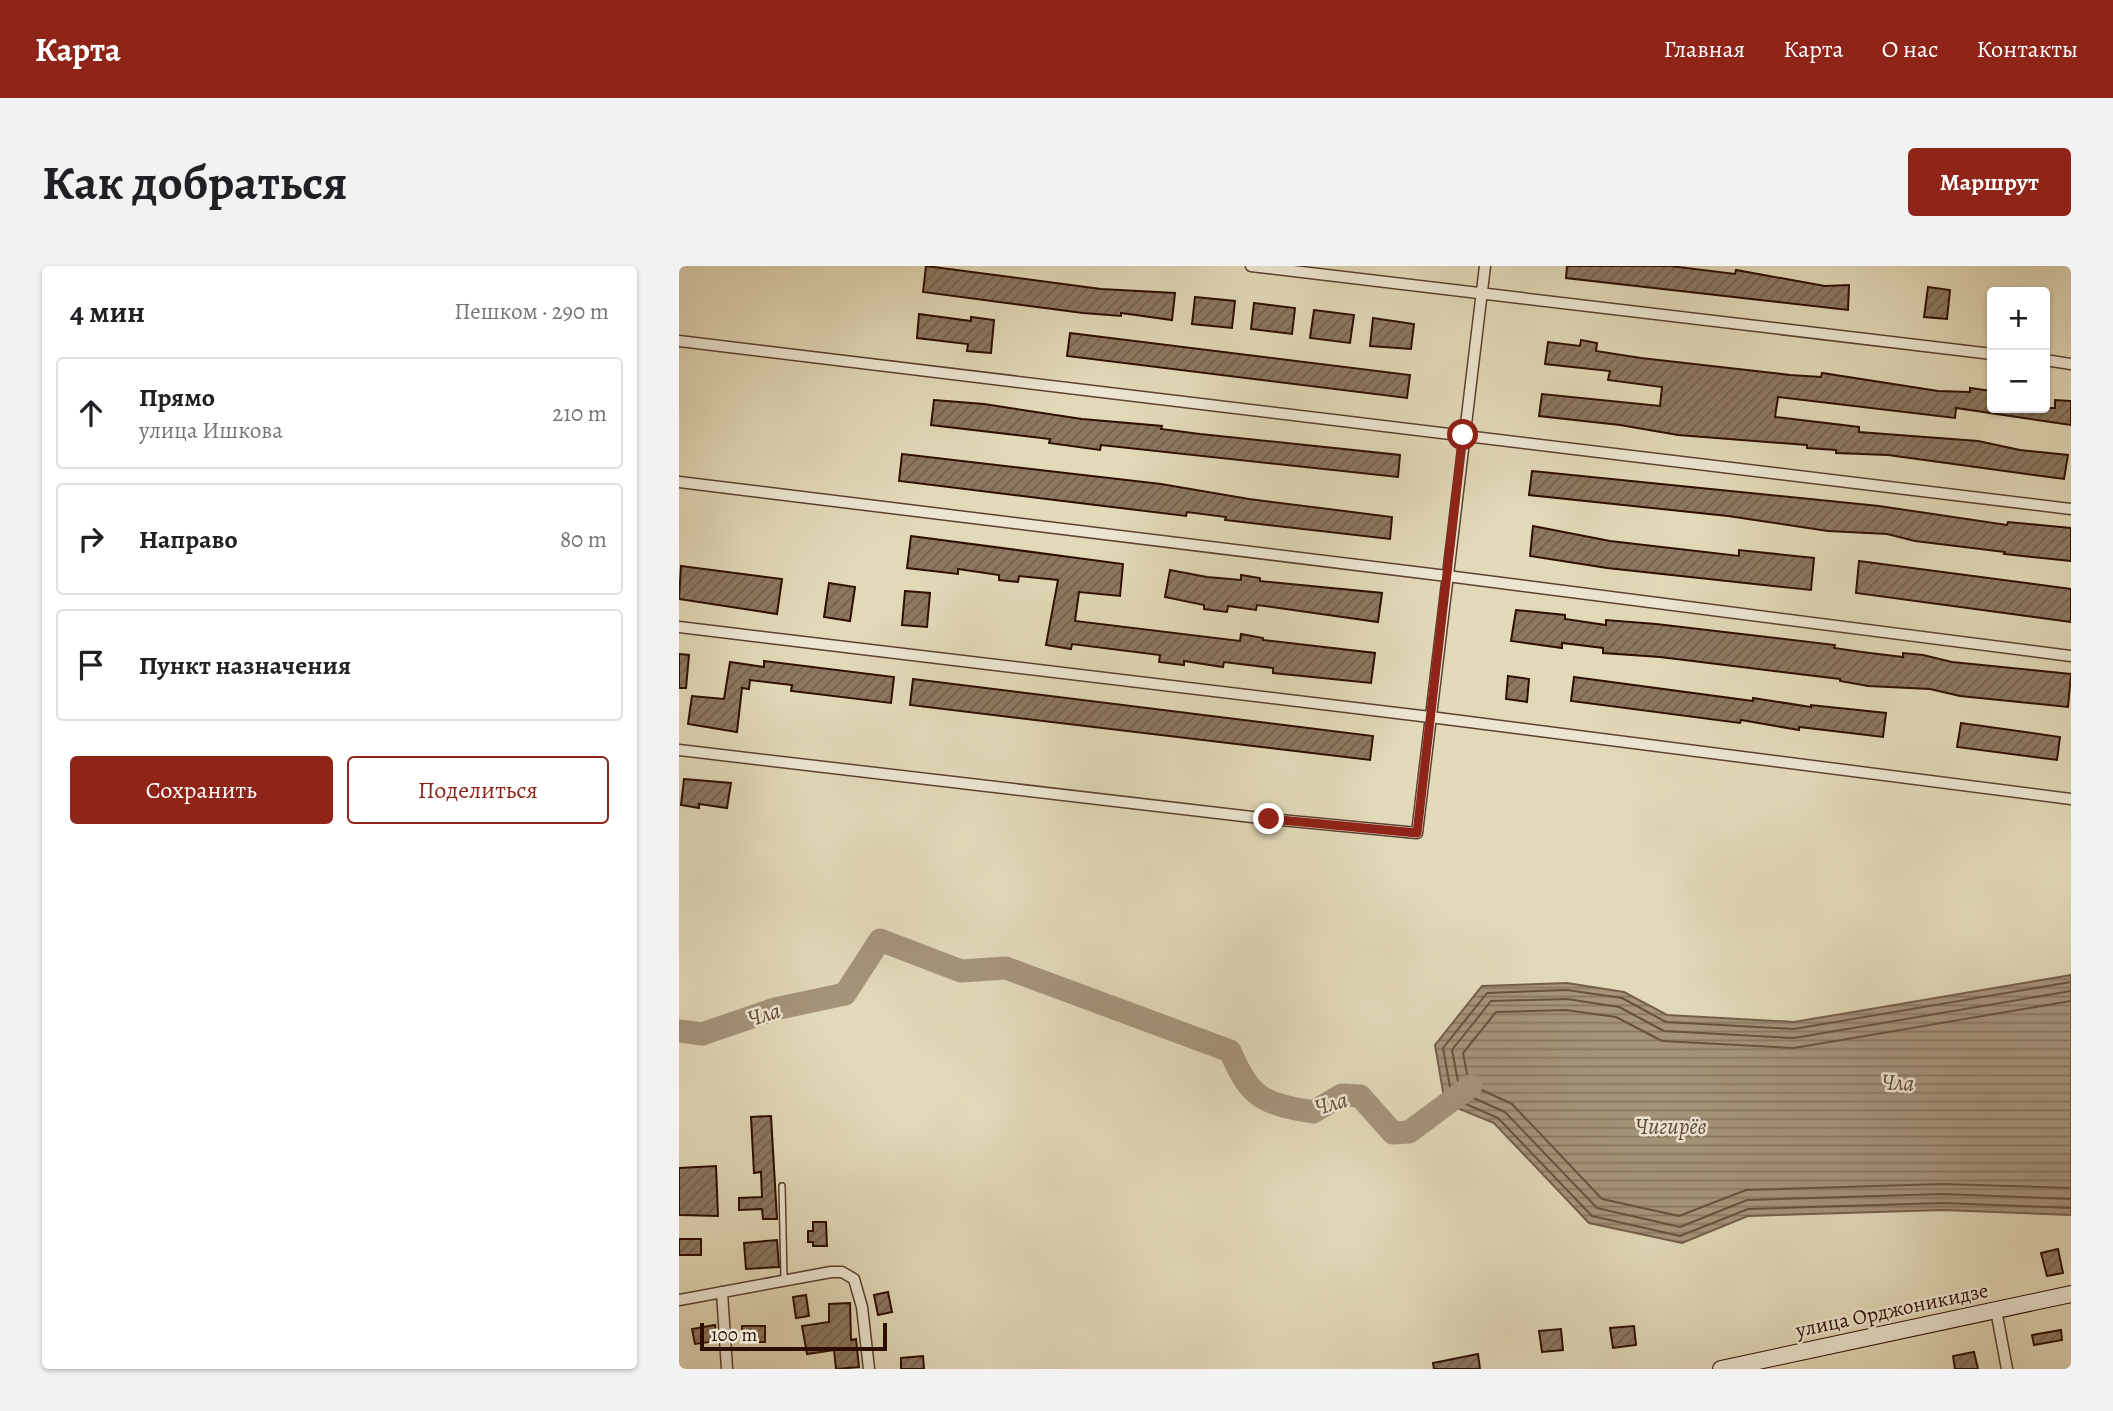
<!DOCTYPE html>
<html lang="ru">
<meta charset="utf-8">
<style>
:root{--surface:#fff;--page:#f2f2f2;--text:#202124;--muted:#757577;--line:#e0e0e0;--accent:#8f2418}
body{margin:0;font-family:Alegreya,serif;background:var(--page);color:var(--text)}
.controls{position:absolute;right:21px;top:21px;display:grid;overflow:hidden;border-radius:7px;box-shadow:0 2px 5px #0004}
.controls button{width:63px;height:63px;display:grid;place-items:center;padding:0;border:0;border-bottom:2px solid var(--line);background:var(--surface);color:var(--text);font:35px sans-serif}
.scale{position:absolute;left:21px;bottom:18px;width:187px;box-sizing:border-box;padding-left:7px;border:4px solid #2e0e01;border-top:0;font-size:19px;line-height:24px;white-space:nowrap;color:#2e0e01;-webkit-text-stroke:5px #ece6d1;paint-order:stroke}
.stop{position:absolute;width:21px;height:21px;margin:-16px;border:5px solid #8f2418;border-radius:50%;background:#fff}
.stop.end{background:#8f2418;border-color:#fff;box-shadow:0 2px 7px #0008}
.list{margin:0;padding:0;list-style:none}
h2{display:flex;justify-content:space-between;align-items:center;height:91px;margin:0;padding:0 28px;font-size:30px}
h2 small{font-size:23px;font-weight:400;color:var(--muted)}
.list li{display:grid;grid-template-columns:46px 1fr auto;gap:21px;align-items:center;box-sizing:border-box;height:112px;margin:0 14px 14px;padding:0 14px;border:2px solid var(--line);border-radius:7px}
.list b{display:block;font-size:26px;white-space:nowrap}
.list p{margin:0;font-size:23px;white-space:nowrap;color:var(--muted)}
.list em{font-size:23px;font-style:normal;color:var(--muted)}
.actions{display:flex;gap:14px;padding:21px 28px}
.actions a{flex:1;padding:16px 0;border:2px solid var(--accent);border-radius:7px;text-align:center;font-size:24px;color:var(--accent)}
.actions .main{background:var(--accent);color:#fff}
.icon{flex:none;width:38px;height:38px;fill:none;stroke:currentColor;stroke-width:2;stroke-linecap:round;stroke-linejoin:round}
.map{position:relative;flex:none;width:1392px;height:1103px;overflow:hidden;border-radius:7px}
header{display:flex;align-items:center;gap:42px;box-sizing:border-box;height:98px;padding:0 35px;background:var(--accent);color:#fff}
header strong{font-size:33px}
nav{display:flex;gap:38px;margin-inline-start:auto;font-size:24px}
.intro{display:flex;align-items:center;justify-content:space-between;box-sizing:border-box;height:168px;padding:0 42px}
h1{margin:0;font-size:49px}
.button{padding:18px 32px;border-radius:7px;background:var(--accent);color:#fff;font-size:24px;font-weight:700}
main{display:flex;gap:42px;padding:0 42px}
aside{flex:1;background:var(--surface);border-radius:7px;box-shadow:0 2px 5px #0004}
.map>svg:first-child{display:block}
.water{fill:url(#water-rules);stroke:#755e4a;stroke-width:2}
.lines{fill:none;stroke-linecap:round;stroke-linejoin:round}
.shore{stroke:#6a513e;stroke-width:2}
.river{stroke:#a5947a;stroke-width:23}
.building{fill:url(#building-hatch);stroke:#2e0e01;stroke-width:2}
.lane-casing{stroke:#5b412f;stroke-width:8}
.street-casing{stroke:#5b412f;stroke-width:13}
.secondary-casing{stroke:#2e0e01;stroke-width:18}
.lane{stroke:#ece6d1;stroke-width:5}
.street{stroke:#ece6d1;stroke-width:10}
.secondary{stroke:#ece6d1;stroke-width:16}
.route{stroke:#8f2418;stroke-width:9}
.labels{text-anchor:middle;stroke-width:5;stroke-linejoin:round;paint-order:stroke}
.street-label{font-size:21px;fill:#2e0e01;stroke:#ece6d1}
.water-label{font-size:23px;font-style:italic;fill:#644a37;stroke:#ece6d1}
</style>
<header>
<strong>Карта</strong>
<nav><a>Главная</a><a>Карта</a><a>О нас</a><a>Контакты</a></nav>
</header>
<div class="intro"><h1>Как добраться</h1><a class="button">Маршрут</a></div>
<main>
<aside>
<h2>4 мин<small>Пешком · 290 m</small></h2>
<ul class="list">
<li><svg class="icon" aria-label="ahead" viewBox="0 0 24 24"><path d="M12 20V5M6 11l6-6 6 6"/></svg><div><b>Прямо</b><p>улица Ишкова</p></div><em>210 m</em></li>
<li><svg class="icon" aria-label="right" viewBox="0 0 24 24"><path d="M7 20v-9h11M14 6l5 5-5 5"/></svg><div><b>Направо</b></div><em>80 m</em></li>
<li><svg class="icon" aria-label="arrive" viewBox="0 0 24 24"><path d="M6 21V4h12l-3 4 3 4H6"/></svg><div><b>Пункт назначения</b></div></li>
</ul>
<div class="actions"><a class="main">Сохранить</a><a>Поделиться</a></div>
</aside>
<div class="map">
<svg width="1392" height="1103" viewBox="0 0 1392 1103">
<defs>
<pattern id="water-rules" width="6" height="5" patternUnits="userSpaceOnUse" patternTransform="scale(1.75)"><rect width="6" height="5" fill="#a5947a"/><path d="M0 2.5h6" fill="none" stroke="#877762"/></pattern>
<pattern id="building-hatch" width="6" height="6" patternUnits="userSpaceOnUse" patternTransform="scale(1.75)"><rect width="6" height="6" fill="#8c7860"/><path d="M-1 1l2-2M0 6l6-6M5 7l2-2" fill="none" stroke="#73614d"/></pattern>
</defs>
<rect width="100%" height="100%" fill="#e2d9b8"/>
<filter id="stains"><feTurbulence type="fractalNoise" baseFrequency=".00286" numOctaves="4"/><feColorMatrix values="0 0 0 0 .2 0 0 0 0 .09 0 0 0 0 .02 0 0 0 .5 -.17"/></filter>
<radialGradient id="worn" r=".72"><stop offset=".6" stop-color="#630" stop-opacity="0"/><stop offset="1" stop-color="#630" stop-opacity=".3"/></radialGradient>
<path class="water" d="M 1392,709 L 1392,949 L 1264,944 L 1069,950 L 1003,977 L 910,957 L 815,857 L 766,837 L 756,779 L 803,720 L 888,717 L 945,726 L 988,749 L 1115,756 Z"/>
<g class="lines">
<g class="shore">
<path d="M 1392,716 L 1115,763 L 987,756 L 943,732 L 888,724 L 808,727 L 764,782 L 773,832 L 819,852 L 913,950 L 1001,970 L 1069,943 L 1264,937 L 1392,942"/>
<path d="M 1392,725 L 1115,772 L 985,765 L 940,741 L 888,733 L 812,735 L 773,784 L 781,826 L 826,846 L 918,942 L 1001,961 L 1068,934 L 1264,928 L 1392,933"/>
<path d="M 1392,735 L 1115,782 L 983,775 L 937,751 L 887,744 L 817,746 L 784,787 L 790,818 L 833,838 L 923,933 L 1000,950 L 1067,924 L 1264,918 L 1392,922"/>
</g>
<path class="river" d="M 0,765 L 23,768 L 96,743 L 166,728 L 201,674 L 282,705 L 327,702 L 551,785 C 572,834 584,837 634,846 L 663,829 L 681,830 L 714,867 L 730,866 L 792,820"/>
</g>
<g class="building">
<path d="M 247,0 L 422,23 L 496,27 L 493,54 L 442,47 L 442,50 L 404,47 L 244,26 Z"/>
<path d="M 888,0 L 991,0 L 1056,8 L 1057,4 L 1146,20 L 1170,19 L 1169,44 L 887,12 Z"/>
<path d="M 1249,21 L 1271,24 L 1268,53 L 1245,51 Z"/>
<path d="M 516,31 L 556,35 L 553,62 L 513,58 Z"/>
<path d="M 575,37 L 616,42 L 613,68 L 572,63 Z"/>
<path d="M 635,44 L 675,49 L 671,77 L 631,72 Z"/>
<path d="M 240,48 L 292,55 L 292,51 L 315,54 L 312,87 L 288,85 L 289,78 L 238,72 Z"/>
<path d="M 694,52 L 735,58 L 732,83 L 691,80 Z"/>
<path d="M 391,67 L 731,109 L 728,132 L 388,90 Z"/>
<path d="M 902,74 L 918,77 L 917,85 L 962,92 L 1111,109 L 1142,111 L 1143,107 L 1259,125 L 1291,126 L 1291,122 L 1313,125 L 1313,142 L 1376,142 L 1376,134 L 1392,135 L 1392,159 L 1277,142 L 1276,152 L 1099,131 L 1096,151 L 1180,161 L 1180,166 L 1299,175 L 1341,184 L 1389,189 L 1385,213 L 1209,189 L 1157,187 L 1157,184 L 1128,182 L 1128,179 L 999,169 L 941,159 L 860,150 L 863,128 L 981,140 L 983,121 L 929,114 L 931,105 L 866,98 L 869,76 L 901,80 Z"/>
<path d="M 255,134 L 305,138 L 403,153 L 483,160 L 482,163 L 521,168 L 721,189 L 719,211 L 422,179 L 421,184 L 370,177 L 371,173 L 252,159 Z"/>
<path d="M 223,188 L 482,218 L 570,233 L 713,251 L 711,273 L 546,254 L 547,251 L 508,246 L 507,250 L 220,215 Z"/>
<path d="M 853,205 L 1200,240 L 1328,259 L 1329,256 L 1392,262 L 1392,295 L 1325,288 L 1326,286 L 1236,275 L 1208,268 L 1149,265 L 1049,250 L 850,229 Z"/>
<path d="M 854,260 L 931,275 L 1060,290 L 1060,284 L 1135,292 L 1132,324 L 928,302 L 851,290 Z"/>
<path d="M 232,270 L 444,298 L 441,330 L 400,326 L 396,355 L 561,375 L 562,368 L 584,372 L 584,374 L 696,387 L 692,417 L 594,407 L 594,402 L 545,396 L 544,401 L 505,395 L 505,399 L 480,396 L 481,389 L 393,378 L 392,383 L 367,379 L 379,314 L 340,310 L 339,316 L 320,314 L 320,309 L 279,303 L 279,308 L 228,302 Z"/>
<path d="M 1180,295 L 1392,323 L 1392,356 L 1177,327 Z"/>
<path d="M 2,300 L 103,313 L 98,348 L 0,333 Z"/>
<path d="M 491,304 L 528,311 L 562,314 L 562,309 L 581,312 L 581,315 L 703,327 L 699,356 L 578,339 L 577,344 L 549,340 L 548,346 L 525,343 L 525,339 L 486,331 Z"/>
<path d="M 150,317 L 176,321 L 171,355 L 145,351 Z"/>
<path d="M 226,325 L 251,327 L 248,361 L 223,359 Z"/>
<path d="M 837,344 L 886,349 L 886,353 L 927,359 L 927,354 L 977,358 L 1156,379 L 1155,382 L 1183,386 L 1224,391 L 1224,387 L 1244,389 L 1273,396 L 1392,408 L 1389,441 L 1281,430 L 1251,423 L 1189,420 L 1161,415 L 1161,413 L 981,391 L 924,387 L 924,382 L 883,377 L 883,382 L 832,375 Z"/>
<path d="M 0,388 L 10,389 L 7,422 L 0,422 Z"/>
<path d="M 85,395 L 215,411 L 212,437 L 112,425 L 113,419 L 71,414 L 70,423 L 63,422 L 58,466 L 9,458 L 13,430 L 45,433 L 51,396 L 85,401 Z"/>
<path d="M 829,410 L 850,413 L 848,436 L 827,433 Z"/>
<path d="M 895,411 L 1074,435 L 1074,432 L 1132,441 L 1132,439 L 1207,447 L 1204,471 L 1120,461 L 1120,464 L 1062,454 L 1061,457 L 892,435 Z"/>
<path d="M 234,413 L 694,470 L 691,494 L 231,439 Z"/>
<path d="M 1282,457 L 1381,471 L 1378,494 L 1278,481 Z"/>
<path d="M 5,513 L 52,517 L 48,542 L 20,538 L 20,542 L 2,539 Z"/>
<path d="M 92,850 L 98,953 L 84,953 L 83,943 L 60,944 L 60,932 L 83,931 L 82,906 L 75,907 L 72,851 Z"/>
<path d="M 37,900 L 39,950 L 0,949 L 0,902 Z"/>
<path d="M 134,956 L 147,956 L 148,980 L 134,980 L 134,976 L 129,976 L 129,965 L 134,965 Z"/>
<rect x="0" y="973" width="22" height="16"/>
<path d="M 98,974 L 100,1001 L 67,1003 L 65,977 Z"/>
<path d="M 1379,983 L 1384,1007 L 1368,1010 L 1362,987 Z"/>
<path d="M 209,1026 L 213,1046 L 199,1049 L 195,1029 Z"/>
<path d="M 127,1029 L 130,1050 L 117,1052 L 114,1031 Z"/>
<path d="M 171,1037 L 172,1074 L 177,1073 L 180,1101 L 157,1103 L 155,1084 L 128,1088 L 123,1060 L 150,1056 L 150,1038 Z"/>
<path d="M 36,1059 L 38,1075 L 16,1078 L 13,1063 Z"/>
<rect x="63" y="1060" width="23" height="16"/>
<path d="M 955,1060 L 957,1079 L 934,1082 L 931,1062 Z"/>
<path d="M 882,1063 L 884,1084 L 863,1086 L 860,1065 Z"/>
<path d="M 1382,1064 L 1383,1074 L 1355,1079 L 1353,1069 Z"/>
<path d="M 1295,1086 L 1299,1103 L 1276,1103 L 1274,1090 Z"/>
<path d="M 799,1088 L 801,1103 L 755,1103 L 754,1097 Z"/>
<path d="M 244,1090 L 245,1103 L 222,1103 L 222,1092 Z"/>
</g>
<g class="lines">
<defs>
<path id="lane" d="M 103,920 L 105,1012"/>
<g id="street">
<path d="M 572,0 L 1313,88"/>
<path d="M 0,75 L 1392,243"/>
<path d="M 1366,94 L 1392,98"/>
<path d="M 0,216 L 768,310 L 1392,390"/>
<path d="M 0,361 L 751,451 L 1392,533"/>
<path d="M 0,484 L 590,553 L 738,567 L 806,0"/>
<path d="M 43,1026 L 48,1103"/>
<path d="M 0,1034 L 152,1006 L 163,1006 L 175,1013 L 183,1041 L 190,1103"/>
<path d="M 1317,1044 L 1328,1103"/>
</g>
<path id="secondary" d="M 1042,1103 L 1392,1028"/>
</defs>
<use href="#lane" class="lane-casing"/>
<use href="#street" class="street-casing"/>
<use href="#secondary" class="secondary-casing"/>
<use href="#lane" class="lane"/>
<use href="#street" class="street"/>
<use href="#secondary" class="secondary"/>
</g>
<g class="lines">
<path class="route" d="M 590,553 L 738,567 L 784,169"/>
</g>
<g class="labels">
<g class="street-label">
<text transform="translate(1213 1044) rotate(-12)" y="7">улица Орджоникидзе</text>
</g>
<g class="water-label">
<text transform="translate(85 748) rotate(-17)" y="8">Чла</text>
<text transform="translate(1219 816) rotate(3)" y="8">Чла</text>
<text transform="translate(652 837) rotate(-16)" y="8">Чла</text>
<text x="992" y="868">Чигирёв</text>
</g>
</g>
<rect width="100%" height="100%" filter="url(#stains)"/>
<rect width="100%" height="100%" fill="url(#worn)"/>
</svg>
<div class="controls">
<button>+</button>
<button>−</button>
</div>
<div class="scale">100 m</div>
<div class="stop" style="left:784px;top:169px"></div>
<div class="stop end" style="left:590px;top:553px"></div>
</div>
</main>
